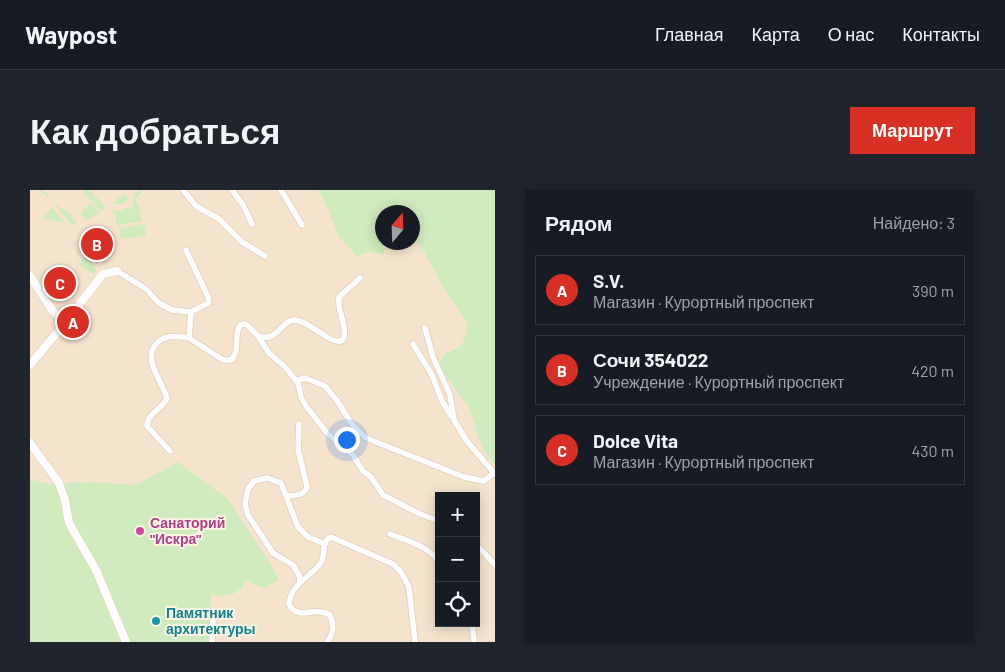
<!DOCTYPE html>
<html lang="ru">
<meta charset="utf-8">
<style>
:root{--surface:#171b24;--page:#20242c;--text:#f1f3f6;--muted:#9ea1a6;--line:#363941;--accent:#d93025}
body{margin:0;font-family:Barlow,sans-serif;background:var(--page);color:var(--text)}
.controls{position:absolute;right:15px;bottom:15px;display:grid;overflow:hidden;border-radius:0px;box-shadow:0 2px 12px #0003}
.controls button{width:45px;height:45px;display:grid;place-items:center;padding:0;border:0;border-bottom:1px solid var(--line);background:var(--surface);color:var(--text);font:25px sans-serif}
.compass{position:absolute;left:345px;top:15px;width:45px;height:45px;border-radius:50%;background:var(--surface);box-shadow:0 2px 12px #0003;rotate:19deg}
.you{position:absolute;left:316px;top:249px;width:18px;height:18px;margin:-12px;border:4px solid #fff;border-radius:50%;background:#1a73e8;box-shadow:0 0 0 8px #1a73e833}
.badge{display:grid;place-items:center;width:32px;height:32px;border-radius:50%;background:var(--accent);color:#fff;font-size:16px;font-weight:700}
.pin{position:absolute;translate:-50% -50%;border:2px solid #fff;box-shadow:0 1px 5px #0006}
.list{margin:0;padding:0;list-style:none}
h2{display:flex;justify-content:space-between;align-items:center;height:65px;margin:0;padding:0 20px;font-size:21px}
h2 small{font-size:16px;font-weight:400;color:var(--muted)}
.list li{display:grid;grid-template-columns:32px 1fr auto;gap:15px;align-items:center;box-sizing:border-box;height:70px;margin:0 10px 10px;padding:0 10px;border:1px solid var(--line);border-radius:0px}
.list b{display:block;font-size:19px;white-space:nowrap}
.list p{margin:0;font-size:16px;white-space:nowrap;color:var(--muted)}
.list em{font-size:16px;font-style:normal;color:var(--muted)}
.icon{flex:none;width:28px;height:28px;fill:none;stroke:currentColor;stroke-width:2;stroke-linecap:round;stroke-linejoin:round}
.map{position:relative;flex:none;width:465px;height:452px;overflow:hidden;border-radius:0px}
header{display:flex;align-items:center;gap:30px;box-sizing:border-box;height:70px;padding:0 25px;background:var(--surface);border-bottom:1px solid var(--line)}
header strong{font-size:24px}
nav{display:flex;gap:28px;margin-inline-start:auto;font-size:18px}
.intro{display:flex;align-items:center;justify-content:space-between;box-sizing:border-box;height:120px;padding:0 30px}
h1{margin:0;font-size:35px}
.button{padding:12px 22px;border-radius:0px;background:var(--accent);color:#fff;font-size:18px;font-weight:700}
main{display:flex;gap:30px;padding:0 30px}
aside{flex:1;background:var(--surface);border-radius:0px;box-shadow:0 2px 12px #0003}
.map>svg:first-child{display:block}
.residential{fill:#f5e3cd;fill-rule:evenodd}
.green{fill:#cfebbd}
.lines{fill:none;stroke-linecap:round;stroke-linejoin:round}
.street-casing{stroke:#e1cdba;stroke-width:7}
.secondary-casing{stroke:#e9d0ba;stroke-width:9}
.street{stroke:#fff;stroke-width:5.5}
.secondary{stroke:#fff;stroke-width:8}
.hotel-dot{fill:#d1479c;stroke:#fff5e6;stroke-width:2}
.culture-dot{fill:#0f9aa8;stroke:#fff5e6;stroke-width:2}
.labels{text-anchor:middle;stroke-width:4;stroke-linejoin:round;paint-order:stroke}
.hotel-label{font-size:14px;font-weight:bold;fill:#b23c85;stroke:#fff5e6;text-anchor:start}
.culture-label{font-size:14px;font-weight:bold;fill:#0d838f;stroke:#fff5e6;text-anchor:start}
</style>
<header>
<strong>Waypost</strong>
<nav><a>Главная</a><a>Карта</a><a>О нас</a><a>Контакты</a></nav>
</header>
<div class="intro"><h1>Как добраться</h1><a class="button">Маршрут</a></div>
<main>
<div class="map">
<svg width="465" height="452" viewBox="0 0 465 452">
<rect width="100%" height="100%" fill="#fdf1df"/>
<path class="residential" d="M 0,0 L 287,0 L 339,62 L 353,64 L 355,60 L 353,53 L 382,52 L 383,46 L 392,58 L 410,92 L 436,131 L 437,136 L 437,144 L 432,154 L 421,160 L 412,168 L 409,176 L 439,218 L 452,258 L 465,275 L 465,452 L 0,452 ZM 409,306 L 446,306 L 446,433 L 409,433 Z"/>
<g class="green">
<path d="M 9,0 L 13,0 L 25,14 L 40,24 L 47,34 L 40,33 L 18,7 Z"/>
<path d="M 52,0 L 59,0 L 75,16 L 75,18 L 71,21 Z"/>
<path d="M 110,0 L 113,0 L 105,10 L 110,19 L 112,31 L 87,35 L 85,24 L 82,24 L 83,22 L 89,20 L 91,22 L 91,20 L 100,17 L 102,21 L 104,5 Z"/>
<path d="M 287,0 L 465,0 L 465,275 L 452,258 L 439,218 L 409,176 C 415,158 422,163 432,154 C 436,145 438,139 436,131 L 410,92 L 392,58 L 383,46 L 382,22 L 352,22 L 352,31 L 350,35 L 355,61 L 353,64 L 339,62 L 327,66 L 309,47 L 292,6 Z"/>
<path d="M 94,3 L 98,8 L 96,13 L 82,14 Z"/>
<path d="M 61,13 L 70,23 L 63,27 L 62,26 L 62,28 L 57,30 L 50,23 Z"/>
<path d="M 22,18 L 35,33 L 16,29 L 16,27 L 13,27 Z"/>
<path d="M 114,34 L 116,46 L 91,49 L 89,38 Z"/>
<path d="M 55,65 L 61,69 L 66,81 L 64,84 L 49,75 Z"/>
<path d="M 148,272 L 198,309 L 240,373 L 249,390 L 235,398 L 216,391 C 205,407 200,406 181,405 L 180,452 L 0,452 L 0,289 L 18,294 L 61,292 L 106,295 Z"/>
</g>
<g class="lines">
<defs>
<g id="street">
<path d="M 153,0 L 166,16 L 189,29 L 212,52 L 235,66"/>
<path d="M 202,0 L 213,15 L 222,34"/>
<path d="M 251,0 L 272,35"/>
<path d="M 87,81 L 116,99 L 129,113 L 142,120 L 161,122 L 178,113 L 179,109 L 156,60"/>
<path d="M 161,122 L 159,148 L 193,170 L 201,170 C 211,160 203,146 210,135 L 214,134 L 217,135 L 228,146 L 239,163 L 256,178 L 268,193 L 271,207 L 276,216 L 298,244 L 323,265 L 333,281 L 341,287 L 353,305 L 390,324 L 409,331"/>
<path d="M 395,138 L 403,167 L 420,205 L 424,230 L 436,250 L 465,284"/>
<path d="M 228,146 C 249,153 251,129 265,130 C 282,132 297,153 311,151 L 314,148 C 317,135 307,121 309,107 L 330,88"/>
<path d="M 383,154 L 402,185 L 412,211 L 421,226"/>
<path d="M 268,193 L 269,190 L 275,188 L 295,196 L 308,212 L 323,236 L 336,248 L 434,287 L 454,291 L 464,283"/>
<path d="M 140,261 L 117,236 C 117,223 133,219 137,208 C 133,193 112,169 126,154 C 136,144 146,146 159,148"/>
<path d="M 257,306 C 266,305 274,306 277,297 L 268,259 L 269,234"/>
<path d="M 360,344 C 378,351 396,355 409,371"/>
<path d="M 448,356 L 465,375"/>
<path d="M 270,392 L 269,385 L 263,375 L 243,363 L 218,325 L 215,314 L 218,299 L 224,291 L 237,288 L 251,293 L 268,337 L 278,347 L 295,354"/>
<path d="M 442,433 L 444,452"/>
<path d="M 182,452 L 183,431"/>
<path d="M 297,452 C 304,443 304,435 300,425 C 286,415 267,432 259,414 C 261,394 279,388 290,374 C 297,365 290,351 301,347 L 363,374 L 371,382 L 379,397 L 385,452"/>
</g>
<g id="secondary">
<path d="M 0,86 L 22,120 L 35,133"/>
<path d="M 0,175 L 35,133 L 73,84 L 87,81"/>
<path d="M 0,253 L 29,293 L 35,310 L 39,333 L 66,380 L 96,452"/>
</g>
</defs>
<use href="#street" class="street-casing"/>
<use href="#secondary" class="secondary-casing"/>
<use href="#street" class="street"/>
<use href="#secondary" class="secondary"/>
</g>
<circle class="hotel-dot" cx="110" cy="341" r="5"/>
<circle class="culture-dot" cx="126" cy="431" r="5"/>
<g class="labels">
<g class="hotel-label">
<text x="120" y="338">Санаторий<tspan x="120" dy="16">"Искра"</tspan></text>
</g>
<g class="culture-label">
<text x="136" y="428">Памятник<tspan x="136" dy="16">архитектуры</tspan></text>
</g>
</g>
</svg>
<div class="controls">
<button>+</button>
<button>−</button>
<button><svg class="icon" aria-label="locate" viewBox="0 0 24 24"><circle cx="12" cy="12" r="6"/><path d="M12 2v4M12 18v4M2 12h4M18 12h4"/></svg></button>
</div>
<svg class="compass" viewBox="-18 -18 36 36"><path d="M0-13l5 13h-10z" fill="#e53935"/><path d="M0 13l5-13h-10z" fill="#9ea1a6"/></svg>
<div class="you"></div>
<div class="pin badge" style="left:43px;top:132px">A</div>
<div class="pin badge" style="left:67px;top:54px">B</div>
<div class="pin badge" style="left:30px;top:93px">C</div>
</div>
<aside>
<h2>Рядом<small>Найдено: 3</small></h2>
<ul class="list">
<li><span class="badge">A</span><div><b>S.V.</b><p>Магазин · Курортный проспект</p></div><em>390 m</em></li>
<li><span class="badge">B</span><div><b>Сочи 354022</b><p>Учреждение · Курортный проспект</p></div><em>420 m</em></li>
<li><span class="badge">C</span><div><b>Dolce Vita</b><p>Магазин · Курортный проспект</p></div><em>430 m</em></li>
</ul>
</aside>
</main>
